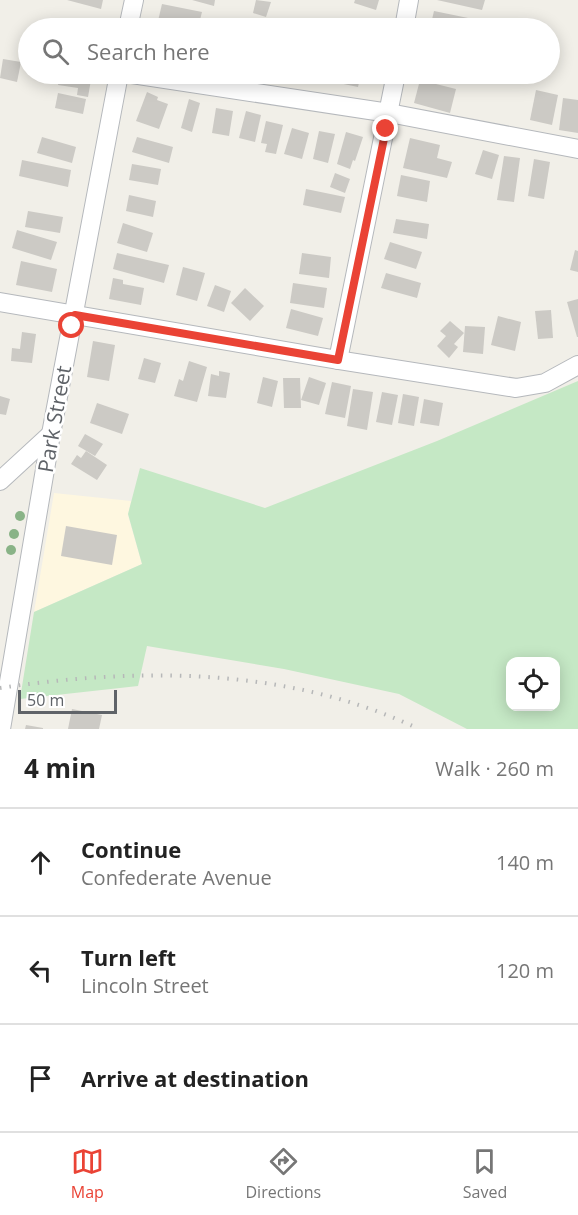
<!DOCTYPE html>
<meta charset="utf-8">
<style>
:root{--surface:#fff;--page:#f6f6f6;--text:#222;--muted:#767676;--line:#e0e0e0;--accent:#ea4335}
body{margin:0;font-family:"Open Sans",sans-serif;background:var(--page);color:var(--text)}
.controls{position:absolute;right:18px;bottom:18px;display:grid;overflow:hidden;border-radius:12px;box-shadow:0 3px 15px #0003}
.controls button{width:54px;height:54px;display:grid;place-items:center;padding:0;border:0;border-bottom:2px solid var(--line);background:var(--surface);color:var(--text);font:30px sans-serif}
.scale{position:absolute;left:18px;bottom:15px;width:99px;box-sizing:border-box;padding-left:6px;border:3px solid #5f6368;border-top:0;font-size:16px;line-height:21px;white-space:nowrap;color:#5f6368;-webkit-text-stroke:4px #fff;paint-order:stroke}
.stop{position:absolute;width:18px;height:18px;margin:-14px;border:4px solid #ea4335;border-radius:50%;background:#fff}
.stop.end{background:#ea4335;border-color:#fff;box-shadow:0 2px 6px #0008}
.list{margin:0;padding:0;list-style:none}
h2{display:flex;justify-content:space-between;align-items:center;height:78px;margin:0;padding:0 24px;font-size:26px}
h2 small{font-size:20px;font-weight:400;color:var(--muted)}
.list li{display:grid;grid-template-columns:39px 1fr auto;gap:18px;align-items:center;box-sizing:border-box;height:108px;padding:0 24px;border-top:2px solid var(--line)}
.list b{display:block;font-size:22px;white-space:nowrap}
.list p{margin:0;font-size:20px;white-space:nowrap;color:var(--muted)}
.list em{font-size:20px;font-style:normal;color:var(--muted)}
.icon{flex:none;width:33px;height:33px;fill:none;stroke:currentColor;stroke-width:2;stroke-linecap:round;stroke-linejoin:round}
.map{position:relative;flex:none;width:578px;height:729px;overflow:hidden}
.search{position:absolute;background:var(--surface);box-shadow:0 3px 15px #0003;left:18px;right:18px;top:18px;height:66px;display:flex;align-items:center;gap:15px;box-sizing:border-box;padding:0 21px;border-radius:33px;color:var(--muted);font-size:22px}
.sheet{height:402px;background:var(--surface)}
nav{display:flex;justify-content:space-around;align-items:center;box-sizing:border-box;height:84px;border-top:2px solid var(--line);background:var(--surface);font-size:16px;color:var(--muted)}
nav a{display:grid;justify-items:center;gap:3px}
nav .on{color:var(--accent)}
.map>svg:first-child{display:block}
.commercial{fill:#fef7e0}
.green{fill:#c5e8c5;fill-rule:evenodd}
.building{fill:#cccac5}
.lines{fill:none;stroke-linecap:round;stroke-linejoin:round}
.minor-casing{stroke:#b5b8bc;stroke-width:20}
.minor{stroke:#fff;stroke-width:18}
.rail{stroke:#b6b7b8;stroke-width:4;stroke-dasharray:1.5 8;stroke-linecap:butt}
.tree{fill:#89b387}
.route{stroke:#ea4335;stroke-width:8}
.labels{text-anchor:middle;stroke-width:5;stroke-linejoin:round;paint-order:stroke}
.street-label{font-size:21px;fill:#5f6368;stroke:#fff}
</style>
<div class="map">
<svg width="578" height="729" viewBox="0 0 578 729">
<rect width="100%" height="100%" fill="#f1efe8"/>
<path class="commercial" d="M 54,493 L 131,501 L 128,515 L 142,564 L 34,612 Z"/>
<path class="green" d="M 578,381 L 578,729 L 467,729 L 399,694 L 284,669 L 147,646 L 138,686 L 20,699 L 34,612 L 142,564 L 128,514 L 140,468 L 265,508 L 437,441 ZM 510,662 L 556,662 L 556,706 L 510,706 Z"/>
<g class="building">
<path d="M 67,0 L 103,0 L 101,9 Z"/>
<path d="M 192,0 L 215,0 L 214,6 Z"/>
<path d="M 256,0 L 271,2 L 266,17 L 253,13 Z"/>
<path d="M 355,0 L 379,0 L 376,10 L 354,3 Z"/>
<path d="M 437,0 L 485,0 L 482,10 Z"/>
<path d="M 162,4 L 202,12 L 198,28 L 158,21 Z"/>
<path d="M 434,11 L 473,19 L 471,28 L 430,28 Z"/>
<path d="M 3,59 L 21,62 L 17,82 L 0,78 Z"/>
<path d="M 60,74 L 92,74 L 88,97 L 77,95 L 78,88 L 58,85 Z"/>
<path d="M 266,74 L 281,74 L 280,78 Z"/>
<path d="M 330,74 L 361,74 L 358,87 L 329,81 Z"/>
<path d="M 430,74 L 465,74 L 463,82 Z"/>
<path d="M 420,80 L 456,89 L 450,113 L 414,103 Z"/>
<path d="M 536,90 L 558,95 L 552,125 L 530,120 Z"/>
<path d="M 147,92 L 158,97 L 157,100 L 168,104 L 159,129 L 136,121 Z"/>
<path d="M 58,93 L 86,99 L 83,114 L 55,108 Z"/>
<path d="M 563,98 L 578,100 L 578,133 L 559,130 Z"/>
<path d="M 189,99 L 200,103 L 192,132 L 181,128 Z"/>
<path d="M 216,108 L 233,111 L 229,136 L 212,133 Z"/>
<path d="M 246,111 L 261,115 L 255,142 L 239,138 Z"/>
<path d="M 266,121 L 283,125 L 276,154 L 265,152 L 267,144 L 261,143 Z"/>
<path d="M 292,128 L 309,133 L 302,159 L 284,154 Z"/>
<path d="M 319,131 L 335,134 L 328,163 L 313,159 Z"/>
<path d="M 346,132 L 363,137 L 355,161 L 353,160 L 350,169 L 337,164 Z"/>
<path d="M 42,137 L 76,147 L 72,163 L 37,153 Z"/>
<path d="M 137,137 L 173,147 L 169,163 L 132,152 Z"/>
<path d="M 410,138 L 440,145 L 437,158 L 452,162 L 447,178 L 403,168 Z"/>
<path d="M 483,150 L 499,155 L 492,179 L 475,174 Z"/>
<path d="M 504,156 L 520,158 L 514,202 L 497,200 Z"/>
<path d="M 534,159 L 550,162 L 544,199 L 528,196 Z"/>
<path d="M 22,160 L 71,170 L 68,187 L 19,176 Z"/>
<path d="M 132,164 L 161,169 L 158,185 L 129,180 Z"/>
<path d="M 335,173 L 350,179 L 345,193 L 330,187 Z"/>
<path d="M 401,175 L 430,181 L 427,202 L 397,196 Z"/>
<path d="M 306,189 L 345,197 L 341,213 L 303,205 Z"/>
<path d="M 129,195 L 156,201 L 153,217 L 126,211 Z"/>
<path d="M 28,211 L 63,217 L 60,233 L 25,227 Z"/>
<path d="M 396,219 L 429,224 L 427,239 L 393,233 Z"/>
<path d="M 123,223 L 153,233 L 147,252 L 117,243 Z"/>
<path d="M 17,230 L 57,242 L 51,260 L 12,248 Z"/>
<path d="M 390,242 L 422,252 L 416,269 L 384,259 Z"/>
<path d="M 575,250 L 578,251 L 578,272 L 570,270 Z"/>
<path d="M 117,253 L 169,265 L 164,283 L 113,269 Z"/>
<path d="M 302,253 L 331,257 L 329,278 L 299,274 Z"/>
<path d="M 21,261 L 57,269 L 52,292 L 16,285 Z"/>
<path d="M 183,267 L 205,273 L 197,301 L 176,295 Z"/>
<path d="M 386,273 L 421,283 L 417,298 L 381,288 Z"/>
<path d="M 113,278 L 123,280 L 123,284 L 144,288 L 141,305 L 109,299 Z"/>
<path d="M 293,283 L 327,288 L 324,308 L 290,303 Z"/>
<path d="M 215,285 L 231,291 L 224,312 L 207,306 Z"/>
<path d="M 245,288 L 264,306 L 250,321 L 231,303 Z"/>
<path d="M 578,299 L 578,337 L 577,337 L 567,302 Z"/>
<path d="M 291,309 L 323,318 L 318,336 L 286,328 Z"/>
<path d="M 551,310 L 553,338 L 538,339 L 535,311 Z"/>
<path d="M 498,316 L 521,322 L 515,351 L 491,345 Z"/>
<path d="M 450,321 L 464,333 L 454,344 L 458,347 L 449,358 L 437,346 L 446,336 L 440,331 Z"/>
<path d="M 465,326 L 485,327 L 483,354 L 463,352 Z"/>
<path d="M 22,332 L 36,334 L 32,363 L 11,361 L 12,348 L 20,349 Z"/>
<path d="M 93,341 L 115,345 L 109,381 L 87,377 Z"/>
<path d="M 144,358 L 161,363 L 155,383 L 138,379 Z"/>
<path d="M 189,361 L 207,367 L 197,402 L 174,396 L 179,379 L 183,381 Z"/>
<path d="M 219,371 L 230,373 L 226,398 L 208,396 L 211,374 L 219,376 Z"/>
<path d="M 263,377 L 278,381 L 272,407 L 257,403 Z"/>
<path d="M 309,377 L 326,383 L 319,405 L 301,400 Z"/>
<path d="M 283,378 L 300,378 L 301,408 L 284,408 Z"/>
<path d="M 332,382 L 351,386 L 345,418 L 325,414 Z"/>
<path d="M 353,389 L 373,392 L 367,430 L 347,426 Z"/>
<path d="M 382,392 L 398,395 L 392,425 L 376,422 Z"/>
<path d="M 403,394 L 419,397 L 414,426 L 398,423 Z"/>
<path d="M 0,396 L 10,399 L 6,415 L 0,414 Z"/>
<path d="M 424,399 L 443,403 L 439,426 L 420,423 Z"/>
<path d="M 97,403 L 129,414 L 122,434 L 90,423 Z"/>
<path d="M 85,434 L 103,444 L 95,456 L 78,446 Z"/>
<path d="M 86,451 L 107,465 L 97,480 L 71,464 L 77,455 L 81,458 Z"/>
<path d="M 66,526 L 117,535 L 112,565 L 61,556 Z"/>
<path d="M 72,709 L 102,715 L 99,729 L 68,729 Z"/>
<path d="M 26,725 L 43,728 L 43,729 L 25,729 Z"/>
</g>
<g class="lines">
<defs>
<g id="minor">
<path d="M 128,28 L 134,0"/>
<path d="M 404,28 L 409,0"/>
<path d="M 132,74 L 389,113 L 578,149"/>
<path d="M 0,302 L 338,360 L 516,388 L 545,383 L 578,365"/>
<path d="M 338,360 L 396,74"/>
<path d="M 0,481 L 51,434"/>
<path d="M 1,729 L 51,434 L 119,74"/>
</g>
</defs>
<use href="#minor" class="minor-casing"/>
<use href="#minor" class="minor"/>
<path class="rail" d="M 0,688 C 140,667 289,667 419,729"/>
</g>
<g class="tree">
<circle cx="20" cy="516" r="5"/>
<circle cx="14" cy="534" r="5"/>
<circle cx="11" cy="550" r="5"/>
</g>
<g class="lines">
<path class="route" d="M 72,326 L 75,315 L 338,360 L 386,129"/>
</g>
<g class="labels">
<g class="street-label">
<text transform="translate(55 419) rotate(-80)" y="7">Park Street</text>
</g>
</g>
</svg>
<div class="controls">
<button><svg class="icon" aria-label="locate" viewBox="0 0 24 24"><circle cx="12" cy="12" r="6"/><path d="M12 2v4M12 18v4M2 12h4M18 12h4"/></svg></button>
</div>
<div class="scale">50 m</div>
<div class="stop" style="left:72px;top:326px"></div>
<div class="stop end" style="left:386px;top:129px"></div>
<div class="search"><svg class="icon" aria-label="search" viewBox="0 0 24 24"><circle cx="10" cy="10" r="6"/><path d="M15 15l6 6"/></svg>Search here</div>
</div>
<section class="sheet">
<h2>4 min<small>Walk · 260 m</small></h2>
<ul class="list">
<li><svg class="icon" aria-label="ahead" viewBox="0 0 24 24"><path d="M12 20V5M6 11l6-6 6 6"/></svg><div><b>Continue</b><p>Confederate Avenue</p></div><em>140 m</em></li>
<li><svg class="icon" aria-label="left" viewBox="0 0 24 24"><path d="M17 20v-9H6M10 6l-5 5 5 5"/></svg><div><b>Turn left</b><p>Lincoln Street</p></div><em>120 m</em></li>
<li><svg class="icon" aria-label="arrive" viewBox="0 0 24 24"><path d="M6 21V4h12l-3 4 3 4H6"/></svg><div><b>Arrive at destination</b></div></li>
</ul>
</section>
<nav>
<a class="on"><svg class="icon" aria-label="map" viewBox="0 0 24 24"><path d="M3 6l6-2 6 2 6-2v14l-6 2-6-2-6 2zM9 4v14M15 6v14"/></svg>Map</a>
<a><svg class="icon" aria-label="directions" viewBox="0 0 24 24"><path d="M12 3l9 9-9 9-9-9zM9 14v-3h6M13 9l2 2-2 2"/></svg>Directions</a>
<a><svg class="icon" aria-label="saved" viewBox="0 0 24 24"><path d="M7 4h10v16l-5-4-5 4z"/></svg>Saved</a>
</nav>
